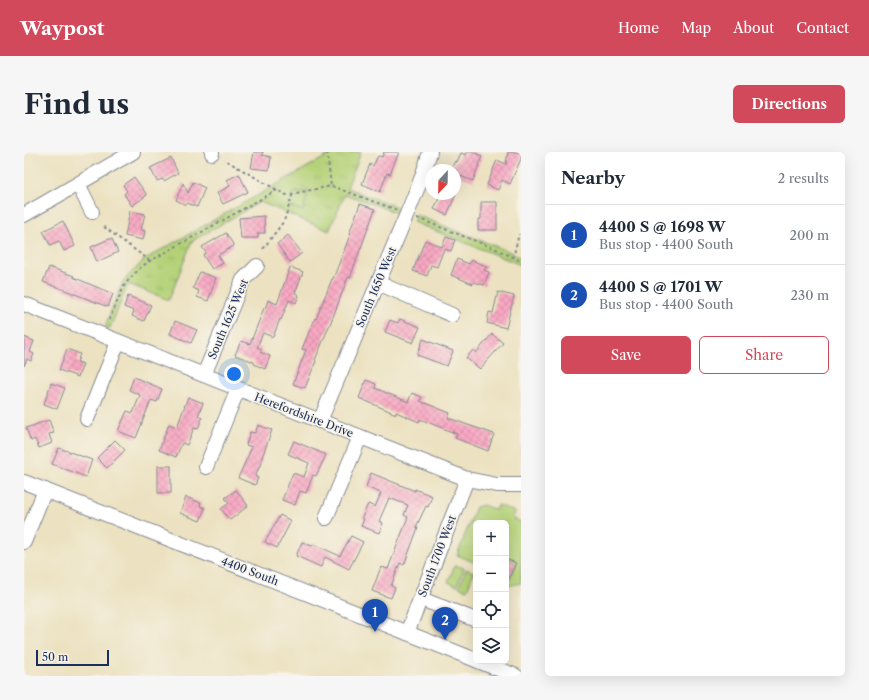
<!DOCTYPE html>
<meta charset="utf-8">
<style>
:root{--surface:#fff;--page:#f6f6f7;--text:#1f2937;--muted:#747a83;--line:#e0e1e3;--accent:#d1495b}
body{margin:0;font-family:"Libre Caslon Text",serif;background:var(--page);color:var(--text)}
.controls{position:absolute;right:12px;bottom:12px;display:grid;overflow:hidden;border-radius:6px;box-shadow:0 4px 16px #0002}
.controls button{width:36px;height:36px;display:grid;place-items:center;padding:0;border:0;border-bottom:1px solid var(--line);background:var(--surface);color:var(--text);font:20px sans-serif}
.compass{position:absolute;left:401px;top:12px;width:36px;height:36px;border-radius:50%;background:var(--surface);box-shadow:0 4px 16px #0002;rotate:202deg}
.scale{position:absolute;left:12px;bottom:10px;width:73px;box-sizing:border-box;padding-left:4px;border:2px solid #1b2f5e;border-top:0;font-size:11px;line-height:14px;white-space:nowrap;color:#1b2f5e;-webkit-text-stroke:3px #f7f3e8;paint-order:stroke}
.you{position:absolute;left:210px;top:222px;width:14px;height:14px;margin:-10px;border:3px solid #fff;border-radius:50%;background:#1a73e8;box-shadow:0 0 0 6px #1a73e833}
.badge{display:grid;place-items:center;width:26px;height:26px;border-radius:50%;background:var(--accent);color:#fff;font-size:13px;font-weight:700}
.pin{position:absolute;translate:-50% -33px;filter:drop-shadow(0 1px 2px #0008)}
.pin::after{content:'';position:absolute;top:21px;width:14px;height:12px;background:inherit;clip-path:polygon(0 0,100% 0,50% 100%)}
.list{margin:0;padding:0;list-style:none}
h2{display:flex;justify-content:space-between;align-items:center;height:52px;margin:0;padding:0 16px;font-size:17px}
h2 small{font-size:13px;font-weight:400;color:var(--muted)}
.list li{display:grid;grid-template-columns:26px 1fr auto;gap:12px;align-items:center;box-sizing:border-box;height:60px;padding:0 16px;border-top:1px solid var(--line)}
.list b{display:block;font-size:15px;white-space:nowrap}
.list p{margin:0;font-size:13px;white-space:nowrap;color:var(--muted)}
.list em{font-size:13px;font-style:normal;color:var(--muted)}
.actions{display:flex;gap:8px;padding:12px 16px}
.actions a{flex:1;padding:9px 0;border:1px solid var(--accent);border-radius:6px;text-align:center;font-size:14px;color:var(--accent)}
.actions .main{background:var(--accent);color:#fff}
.icon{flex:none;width:22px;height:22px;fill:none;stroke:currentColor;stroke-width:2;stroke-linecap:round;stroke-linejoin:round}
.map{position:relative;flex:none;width:497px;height:524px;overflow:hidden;border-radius:6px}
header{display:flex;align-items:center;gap:24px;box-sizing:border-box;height:56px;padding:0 20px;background:var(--accent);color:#fff}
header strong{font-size:19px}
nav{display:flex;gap:22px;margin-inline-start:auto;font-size:14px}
.intro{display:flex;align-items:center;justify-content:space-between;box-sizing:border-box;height:96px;padding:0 24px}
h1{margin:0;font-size:28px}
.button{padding:10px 18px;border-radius:6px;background:var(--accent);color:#fff;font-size:14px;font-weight:700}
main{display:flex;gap:24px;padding:0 24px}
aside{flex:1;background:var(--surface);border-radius:6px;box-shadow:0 4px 16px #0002}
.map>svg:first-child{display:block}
.park{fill:url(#park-tufts);stroke:#68806a}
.pitch{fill:#b4d177;stroke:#68806a}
.building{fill:url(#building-cross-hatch)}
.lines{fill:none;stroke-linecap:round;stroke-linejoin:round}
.minor-casing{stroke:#848890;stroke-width:16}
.path{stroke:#848890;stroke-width:2;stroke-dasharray:3 3;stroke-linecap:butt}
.minor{stroke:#fff;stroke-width:14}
.labels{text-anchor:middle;stroke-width:3;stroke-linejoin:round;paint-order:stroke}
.street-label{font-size:11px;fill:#1b2f5e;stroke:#f7f3e8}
</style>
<header>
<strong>Waypost</strong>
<nav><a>Home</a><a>Map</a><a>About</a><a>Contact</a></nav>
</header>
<div class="intro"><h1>Find us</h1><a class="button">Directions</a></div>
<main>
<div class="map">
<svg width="497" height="524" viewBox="0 0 497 524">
<defs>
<pattern id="park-tufts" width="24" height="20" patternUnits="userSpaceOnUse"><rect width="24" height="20" fill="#b4d177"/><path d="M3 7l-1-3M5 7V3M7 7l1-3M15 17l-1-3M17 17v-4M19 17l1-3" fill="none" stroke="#9ab469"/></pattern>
<pattern id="building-cross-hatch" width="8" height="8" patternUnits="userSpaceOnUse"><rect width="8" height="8" fill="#f9a8c3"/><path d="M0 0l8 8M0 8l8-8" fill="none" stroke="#c989a2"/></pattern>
</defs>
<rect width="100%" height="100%" fill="#f7f3e8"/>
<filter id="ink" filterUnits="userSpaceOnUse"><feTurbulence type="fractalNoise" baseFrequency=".025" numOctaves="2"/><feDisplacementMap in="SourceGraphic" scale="8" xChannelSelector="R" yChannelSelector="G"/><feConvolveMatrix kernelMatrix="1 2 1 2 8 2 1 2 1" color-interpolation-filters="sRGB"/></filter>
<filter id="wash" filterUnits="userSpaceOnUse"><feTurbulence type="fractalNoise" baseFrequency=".012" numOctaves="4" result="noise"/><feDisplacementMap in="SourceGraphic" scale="16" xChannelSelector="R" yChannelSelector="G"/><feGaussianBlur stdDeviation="0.9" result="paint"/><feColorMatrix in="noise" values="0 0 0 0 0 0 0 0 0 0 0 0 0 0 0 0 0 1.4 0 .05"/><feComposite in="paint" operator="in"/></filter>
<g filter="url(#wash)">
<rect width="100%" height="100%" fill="#ece2c1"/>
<g class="park">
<path d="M 316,0 L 337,0 L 323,36 L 378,57 L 376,62 L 321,42 L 305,79 L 236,50 L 168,89 L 145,148 L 104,132 L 86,176 L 81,174 L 99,129 L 121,107 L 303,4 Z"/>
<path d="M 392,63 L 484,99 L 497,106 L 497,113 L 389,70 Z"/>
</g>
<g class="pitch">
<path d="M 284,39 L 279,59 L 265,54 L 269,41 Z"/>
<path d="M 459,353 L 472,358 L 474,353 L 491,360 L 489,366 L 497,370 L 497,431 L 484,434 L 482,433 L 482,427 L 485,428 L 492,411 L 482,407 L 483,405 L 482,404 L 482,371 L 452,371 L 452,411 L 433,403 L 452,355 Z"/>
<path d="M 431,413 L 440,416 L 433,434 L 424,430 Z"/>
<path d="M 442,417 L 450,420 L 443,438 L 435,435 Z"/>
</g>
<g id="blocks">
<g class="building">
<path d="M 230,0 L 239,0 L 238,3 L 247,5 L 245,18 L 227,16 Z"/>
<path d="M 360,0 L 375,0 L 366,22 L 363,21 L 356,40 L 338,32 L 346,12 L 349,14 L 354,4 L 358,5 Z"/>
<path d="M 443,0 L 449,0 L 458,4 L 449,29 L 431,22 L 431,18 L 427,18 L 431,9 L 433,10 L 437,1 L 442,3 Z"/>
<path d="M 484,0 L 497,0 L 497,7 L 486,32 L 478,28 L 474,38 L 463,33 L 473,8 L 482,12 Z"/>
<path d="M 147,6 L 154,21 L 140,29 L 138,27 L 133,29 L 126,16 Z"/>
<path d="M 215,22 L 224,40 L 199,52 L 193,41 L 206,34 L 203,28 Z"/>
<path d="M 110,25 L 123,43 L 108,54 L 100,42 L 103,39 L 99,33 Z"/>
<path d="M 169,30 L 181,36 L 173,55 L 163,51 L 162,53 L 152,48 L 159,31 L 164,41 Z"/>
<path d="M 417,42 L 432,42 L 423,63 L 410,57 Z"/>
<path d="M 457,50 L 473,50 L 473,78 L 454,78 L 454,67 L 457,67 Z"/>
<path d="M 336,52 L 351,57 L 326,126 L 324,125 L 309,165 L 291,208 L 292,209 L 281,236 L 269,232 L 282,198 L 278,197 L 291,166 L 292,167 L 308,127 L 309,127 L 326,83 L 325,82 Z"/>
<path d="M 106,59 L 121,62 L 117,78 L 121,79 L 119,88 L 101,84 Z"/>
<path d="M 240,64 L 241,81 L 234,81 L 234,86 L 217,86 L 215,66 Z"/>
<path d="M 39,69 L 51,94 L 40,99 L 35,89 L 26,93 L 19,79 Z"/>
<path d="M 202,81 L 210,94 L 194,103 L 199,111 L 188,117 L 179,103 L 182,101 L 178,95 Z"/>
<path d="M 264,83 L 278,101 L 266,110 L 253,92 Z"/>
<path d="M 422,85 L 431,88 L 427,99 L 420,97 L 413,115 L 407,113 L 403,124 L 389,119 L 401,88 L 418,95 Z"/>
<path d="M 85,87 L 88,87 L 94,100 L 73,110 L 67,95 Z"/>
<path d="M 433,107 L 445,112 L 447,108 L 462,114 L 460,118 L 465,120 L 460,133 L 450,130 L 449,132 L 427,123 Z"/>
<path d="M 25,115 L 50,124 L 49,125 L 89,142 L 84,155 L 46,140 L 19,130 Z"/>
<path d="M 266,115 L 279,120 L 271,141 L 275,143 L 272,151 L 265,148 L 257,168 L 256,167 L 249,185 L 239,181 L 233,195 L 238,197 L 236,200 L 246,204 L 241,217 L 230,212 L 230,210 L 211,203 L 217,189 L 226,192 L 240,156 L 241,157 L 244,148 L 253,152 Z"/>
<path d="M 176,120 L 192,126 L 184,149 L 173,145 L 175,139 L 169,136 Z"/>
<path d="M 474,140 L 490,144 L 482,176 L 463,171 L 465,160 L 469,161 Z"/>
<path d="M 104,144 L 127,153 L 120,169 L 108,164 L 110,159 L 100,155 Z"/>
<path d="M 376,167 L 396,175 L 389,191 L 361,180 L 366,168 L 374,171 Z"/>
<path d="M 151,169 L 173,178 L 167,191 L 146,182 Z"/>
<path d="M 468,182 L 479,191 L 456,217 L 442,206 L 449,198 L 452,201 Z"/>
<path d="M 0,185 L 10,189 L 6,200 L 10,202 L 7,209 L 3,207 L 0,214 Z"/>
<path d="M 399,187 L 429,199 L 423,214 L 393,203 Z"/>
<path d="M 43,197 L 56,202 L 53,210 L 59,212 L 54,225 L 35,218 Z"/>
<path d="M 110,225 L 138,237 L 133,250 L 127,248 L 112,286 L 94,279 L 103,259 L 109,261 L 116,243 L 105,238 Z"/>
<path d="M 342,228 L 352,232 L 351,236 L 384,250 L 388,241 L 398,245 L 396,249 L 426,261 L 424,266 L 470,282 L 464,299 L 431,286 L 433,282 L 396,267 L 395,270 L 372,260 L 372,262 L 335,246 Z"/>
<path d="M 27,231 L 41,236 L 33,257 L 20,252 Z"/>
<path d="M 164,245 L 179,251 L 174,264 L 178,266 L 174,277 L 170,276 L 163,293 L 158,291 L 152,305 L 135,298 L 145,272 L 153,275 Z"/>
<path d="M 25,268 L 30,281 L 25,282 L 28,291 L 15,296 L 11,287 L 7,289 L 2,276 Z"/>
<path d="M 234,273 L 248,278 L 237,308 L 238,309 L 231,324 L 234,326 L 231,333 L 214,326 L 228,295 L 222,293 L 226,280 L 231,281 Z"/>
<path d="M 91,288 L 101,298 L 83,316 L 73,306 Z"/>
<path d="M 270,289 L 302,303 L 292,324 L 289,323 L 282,341 L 276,339 L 271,353 L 258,348 L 269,321 L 280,325 L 285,311 L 264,302 Z"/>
<path d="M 35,296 L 68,308 L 62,325 L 28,312 Z"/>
<rect x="134" y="314" width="13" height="27"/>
<path d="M 347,321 L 391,339 L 391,337 L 408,344 L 404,355 L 402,354 L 392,375 L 394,376 L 380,413 L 376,411 L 367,434 L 371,436 L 367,446 L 348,439 L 357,415 L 364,417 L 384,365 L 380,363 L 384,353 L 365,346 L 355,369 L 359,371 L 355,381 L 337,374 L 340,367 L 338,366 L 344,352 L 351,355 L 357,341 L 342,335 Z"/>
<path d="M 212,338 L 224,354 L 206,368 L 197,357 L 205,351 L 201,346 Z"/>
<path d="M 162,345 L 177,351 L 176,354 L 181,356 L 176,369 L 156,361 Z"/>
<path d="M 256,363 L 267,369 L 253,396 L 241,390 Z"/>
<path d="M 327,384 L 339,390 L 325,417 L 301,405 L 297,415 L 272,404 L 278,390 L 288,394 L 289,392 L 316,404 Z"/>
<path d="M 482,407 L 492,411 L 482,433 Z"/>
</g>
</g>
</g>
<g filter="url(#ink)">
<use href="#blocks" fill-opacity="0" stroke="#848890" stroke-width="1"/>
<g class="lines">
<defs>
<g id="minor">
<path d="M 188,0 L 188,1"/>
<path d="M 54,32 L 68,60"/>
<path d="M 0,63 L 109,0"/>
<path d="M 354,131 L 428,163"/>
<path d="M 0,152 L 443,327 L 473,333 L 497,333"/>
<path d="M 180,223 L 219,128 L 233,114"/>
<path d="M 63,267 L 94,190"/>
<path d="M 296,269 L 383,62 L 398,25 L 406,0"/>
<path d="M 182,315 L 214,237"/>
<path d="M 0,330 L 452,508"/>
<path d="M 302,366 L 336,285"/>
<path d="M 0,390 L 21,338"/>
<path d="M 397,447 L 452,468"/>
<path d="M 383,481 L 443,327"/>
<path d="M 454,509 L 492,524"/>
</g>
</defs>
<use href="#minor" class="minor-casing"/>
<g class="path">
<path d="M 303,0 L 307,34"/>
<path d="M 203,9 L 253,38"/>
<path d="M 393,66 L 472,97 L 497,109"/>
<path d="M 80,75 L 126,109"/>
<path d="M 239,97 L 260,69 L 269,41"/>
<path d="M 489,106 L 495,82"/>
<path d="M 85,168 L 101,132 L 117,115 L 126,109 L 253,38 L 262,43 L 307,34 L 373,58"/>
</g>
<use href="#minor" class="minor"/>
</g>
</g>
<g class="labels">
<g class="street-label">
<text transform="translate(352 135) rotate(-67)" y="4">South 1650 West</text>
<text transform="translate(204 167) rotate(-67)" y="4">South 1625 West</text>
<text transform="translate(280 263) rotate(21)" y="4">Herefordshire Drive</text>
<text transform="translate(413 404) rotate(-69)" y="4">South 1700 West</text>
<text transform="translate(226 419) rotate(21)" y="4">4400 South</text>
</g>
</g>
</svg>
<div class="controls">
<button>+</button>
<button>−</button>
<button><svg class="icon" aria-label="locate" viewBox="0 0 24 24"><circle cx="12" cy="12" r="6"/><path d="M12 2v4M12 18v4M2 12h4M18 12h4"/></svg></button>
<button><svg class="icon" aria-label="layers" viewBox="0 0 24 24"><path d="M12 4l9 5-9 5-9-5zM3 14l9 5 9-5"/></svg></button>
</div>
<svg class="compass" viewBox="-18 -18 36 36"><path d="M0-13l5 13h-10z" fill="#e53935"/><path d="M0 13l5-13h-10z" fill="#747a83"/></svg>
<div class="scale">50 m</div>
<div class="you"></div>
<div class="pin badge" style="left:351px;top:480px;background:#1a4fb4">1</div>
<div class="pin badge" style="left:421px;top:488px;background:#1a4fb4">2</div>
</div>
<aside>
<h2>Nearby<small>2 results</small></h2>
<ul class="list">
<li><span class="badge" style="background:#1a4fb4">1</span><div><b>4400 S @ 1698 W</b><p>Bus stop · 4400 South</p></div><em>200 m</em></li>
<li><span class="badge" style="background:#1a4fb4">2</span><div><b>4400 S @ 1701 W</b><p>Bus stop · 4400 South</p></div><em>230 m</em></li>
</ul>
<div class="actions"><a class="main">Save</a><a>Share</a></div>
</aside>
</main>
